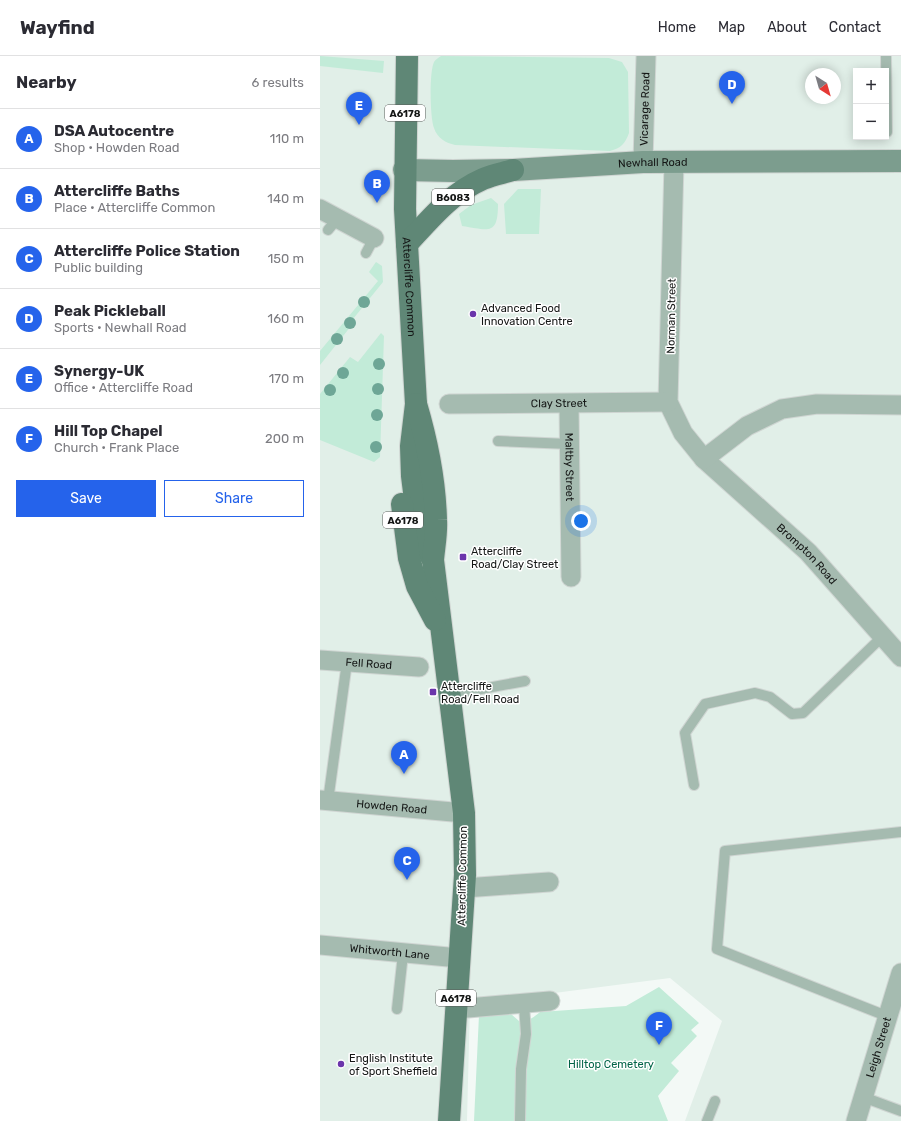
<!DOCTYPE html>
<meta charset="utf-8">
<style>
:root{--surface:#fff;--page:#f2f2f3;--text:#2b2b33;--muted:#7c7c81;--line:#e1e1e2;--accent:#2563eb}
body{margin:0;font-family:Rubik,sans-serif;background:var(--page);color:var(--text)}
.controls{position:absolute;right:12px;top:12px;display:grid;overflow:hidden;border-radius:0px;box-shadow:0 2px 10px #0003}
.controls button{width:36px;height:36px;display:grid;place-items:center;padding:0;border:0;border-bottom:1px solid var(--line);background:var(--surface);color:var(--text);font:20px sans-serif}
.compass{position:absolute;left:485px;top:12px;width:36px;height:36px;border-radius:50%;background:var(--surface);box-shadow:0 2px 10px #0003;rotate:143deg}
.you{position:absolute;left:261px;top:465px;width:14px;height:14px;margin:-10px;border:3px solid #fff;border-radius:50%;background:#1a73e8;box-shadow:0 0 0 6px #1a73e833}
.badge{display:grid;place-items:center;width:26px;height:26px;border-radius:50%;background:var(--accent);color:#fff;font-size:13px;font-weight:700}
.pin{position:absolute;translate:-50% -33px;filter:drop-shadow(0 1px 2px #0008)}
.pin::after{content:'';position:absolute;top:21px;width:14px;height:12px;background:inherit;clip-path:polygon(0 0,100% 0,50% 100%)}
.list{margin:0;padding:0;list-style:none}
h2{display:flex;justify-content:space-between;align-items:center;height:52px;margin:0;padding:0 16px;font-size:17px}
h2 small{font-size:13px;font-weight:400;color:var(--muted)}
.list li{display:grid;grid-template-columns:26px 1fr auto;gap:12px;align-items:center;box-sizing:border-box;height:60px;padding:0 16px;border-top:1px solid var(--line)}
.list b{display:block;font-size:15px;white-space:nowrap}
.list p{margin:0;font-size:13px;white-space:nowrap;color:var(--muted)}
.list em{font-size:13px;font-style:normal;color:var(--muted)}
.actions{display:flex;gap:8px;padding:12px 16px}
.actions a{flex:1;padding:9px 0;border:1px solid var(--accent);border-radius:0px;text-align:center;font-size:14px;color:var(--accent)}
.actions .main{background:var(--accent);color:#fff}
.map{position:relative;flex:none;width:581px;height:1065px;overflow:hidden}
header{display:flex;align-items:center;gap:24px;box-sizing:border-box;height:56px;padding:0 20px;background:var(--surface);border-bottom:1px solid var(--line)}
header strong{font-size:19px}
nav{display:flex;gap:22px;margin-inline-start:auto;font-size:14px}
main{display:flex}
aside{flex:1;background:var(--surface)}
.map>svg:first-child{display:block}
.built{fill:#e1efe8;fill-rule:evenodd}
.green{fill:#c2ebd8}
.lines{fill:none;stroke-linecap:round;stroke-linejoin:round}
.service-casing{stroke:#cfd5d2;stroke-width:12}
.minor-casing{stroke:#cfd5d2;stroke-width:21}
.secondary-casing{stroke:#cfd5d2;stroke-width:24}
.primary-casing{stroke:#cfd5d2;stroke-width:24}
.service{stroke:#a5bbb0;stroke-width:10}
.minor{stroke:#a5bbb0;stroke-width:19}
.secondary{stroke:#7c9d8e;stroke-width:22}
.primary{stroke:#5f8776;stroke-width:22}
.tree{fill:#6ea696}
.poi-dot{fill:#6b35ab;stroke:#fff;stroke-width:1.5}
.labels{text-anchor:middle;stroke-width:3;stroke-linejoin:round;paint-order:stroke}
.shield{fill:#fff;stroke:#5a5c5b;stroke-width:1}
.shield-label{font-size:10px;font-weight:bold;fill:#141615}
.street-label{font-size:11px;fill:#141615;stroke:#fff}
.poi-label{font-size:11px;fill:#141615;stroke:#fff;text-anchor:start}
.park-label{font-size:11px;fill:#016347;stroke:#fff}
</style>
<header>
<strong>Wayfind</strong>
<nav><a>Home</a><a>Map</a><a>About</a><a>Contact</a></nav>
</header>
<main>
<aside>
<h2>Nearby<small>6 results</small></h2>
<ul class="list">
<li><span class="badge">A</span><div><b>DSA Autocentre</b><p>Shop · Howden Road</p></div><em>110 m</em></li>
<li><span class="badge">B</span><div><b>Attercliffe Baths</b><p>Place · Attercliffe Common</p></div><em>140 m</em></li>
<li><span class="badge">C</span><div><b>Attercliffe Police Station</b><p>Public building</p></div><em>150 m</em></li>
<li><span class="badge">D</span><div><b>Peak Pickleball</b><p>Sports · Newhall Road</p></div><em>160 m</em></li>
<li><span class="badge">E</span><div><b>Synergy-UK</b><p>Office · Attercliffe Road</p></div><em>170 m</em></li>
<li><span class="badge">F</span><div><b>Hill Top Chapel</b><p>Church · Frank Place</p></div><em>200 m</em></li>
</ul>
<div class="actions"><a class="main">Save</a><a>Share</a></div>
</aside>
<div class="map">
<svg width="581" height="1065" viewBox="0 0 581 1065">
<rect width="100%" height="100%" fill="#f3f9f6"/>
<path class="built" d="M 0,0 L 581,0 L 581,1065 L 365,1065 L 402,965 L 350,922 L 150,948 L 147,1065 L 0,1065 ZM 536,15 L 566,15 L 566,81 L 536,81 ZM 491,18 L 515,18 L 515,42 L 491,42 Z"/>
<g class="green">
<path d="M 0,0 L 64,5 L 63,17 L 0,10 Z"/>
<path d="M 121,0 L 289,2 L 302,6 L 308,16 L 309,77 C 305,88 301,92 290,95 L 135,89 C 126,87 117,82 114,72 C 110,63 109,16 114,6 C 115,4 118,2 121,0 Z"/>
<path d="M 198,133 L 221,133 L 219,178 L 186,178 L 184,148 Z"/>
<path d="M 171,142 L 178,148 C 178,180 169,174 142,170 L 139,158 L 151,149 Z"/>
<path d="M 56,206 L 62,210 L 63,226 L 33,263 L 35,265 L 0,309 L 0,295 L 58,225 L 49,216 Z"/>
<path d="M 61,277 L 64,280 L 60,401 L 54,406 L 0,384 L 0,338 L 30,301 L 38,306 Z"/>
<path d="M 339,931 L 379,967 L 371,974 L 377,980 L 351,1007 L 359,1015 L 338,1040 L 348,1065 L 154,1065 L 159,959 L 191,958 L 199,965 C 209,964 212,963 220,956 L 306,950 Z"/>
</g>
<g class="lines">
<defs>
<g id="service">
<path d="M 566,0 L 567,76"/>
<path d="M 8,174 L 18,162"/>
<path d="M 46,197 L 54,182"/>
<path d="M 178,385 L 249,388"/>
<path d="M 129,639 L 205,625"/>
<path d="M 374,729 L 365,677 L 385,648 L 435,637 L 450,641 L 472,658 L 483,657 L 563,580"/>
<path d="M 8,745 L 27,606"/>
<path d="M 77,953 L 83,898"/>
<path d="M 569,961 L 397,893 L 405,795 L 581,776"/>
<path d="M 543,1041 L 581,1055"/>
<path d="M 200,1065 L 201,1013 L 206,978 L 204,948"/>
<path d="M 387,1065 L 395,1045"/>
</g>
<g id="minor">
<path id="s1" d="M 323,106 L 326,0"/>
<path id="s2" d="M 354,106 L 348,346 L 363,377 L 384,403 L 488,496 L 581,601"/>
<path d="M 0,153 L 54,182"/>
<path id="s3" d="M 129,348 L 348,346"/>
<path id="s4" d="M 249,348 L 251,521"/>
<path d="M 384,403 L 427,370 L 462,353 L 497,348 L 581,349"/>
<path id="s5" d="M 0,604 L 99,611"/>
<path id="s6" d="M 0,744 L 144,757"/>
<path d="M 144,832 L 229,826"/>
<path id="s7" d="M 0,889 L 139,902"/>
<path d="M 136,953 L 230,945"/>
<path id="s8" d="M 536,1065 L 581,917"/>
</g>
<g id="secondary">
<path id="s9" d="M 84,114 L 133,115 L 193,114 L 323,106 L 581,105"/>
</g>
<g id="primary">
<path id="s10" d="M 87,0 L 85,153 L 96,348 L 91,390 L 92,420 L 98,468 L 111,501"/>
<path d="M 87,188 C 110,163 131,137 163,123 C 172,119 183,117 193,114"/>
<path d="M 96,348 C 107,385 115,425 116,464 C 117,477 114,491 113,504 L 144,757 L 145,819 L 129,1065"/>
<path d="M 82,448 L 89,502 L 97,530 L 115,564"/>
</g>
</defs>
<use href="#service" class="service-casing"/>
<use href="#minor" class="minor-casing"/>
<use href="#secondary" class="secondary-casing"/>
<use href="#primary" class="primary-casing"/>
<use href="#service" class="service"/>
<use href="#minor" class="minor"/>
<use href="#secondary" class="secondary"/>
<use href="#primary" class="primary"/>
</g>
<g class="tree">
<circle cx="44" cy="246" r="6"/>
<circle cx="30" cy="267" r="6"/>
<circle cx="17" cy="283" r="6"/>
<circle cx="59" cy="308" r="6"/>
<circle cx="23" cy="317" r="6"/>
<circle cx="58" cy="333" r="6"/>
<circle cx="10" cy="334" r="6"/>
<circle cx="57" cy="359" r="6"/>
<circle cx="56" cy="391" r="6"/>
</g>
<g class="poi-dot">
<circle cx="153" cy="258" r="4"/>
<rect x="139" y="497" width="8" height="8" rx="2"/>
<rect x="109" y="632" width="8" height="8" rx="2"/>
<circle cx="21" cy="1008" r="4"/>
</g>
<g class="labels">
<g class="shield">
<rect x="65" y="49" width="40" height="16" rx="3"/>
<rect x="112" y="133" width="42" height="16" rx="3"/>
<rect x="63" y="456" width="40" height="16" rx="3"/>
<rect x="116" y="934" width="40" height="16" rx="3"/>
</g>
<g class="shield-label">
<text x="85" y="61">A6178</text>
<text x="133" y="145">B6083</text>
<text x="83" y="468">A6178</text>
<text x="136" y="946">A6178</text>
</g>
<g class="street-label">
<text dy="4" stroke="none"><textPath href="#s1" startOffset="53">Vicarage Road</textPath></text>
<text dy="4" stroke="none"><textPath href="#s9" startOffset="249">Newhall Road</textPath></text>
<text dy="4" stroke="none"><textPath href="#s10" startOffset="231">Attercliffe Common</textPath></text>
<text transform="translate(351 260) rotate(-89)" y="4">Norman Street</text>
<text dy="4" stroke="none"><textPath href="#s3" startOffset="110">Clay Street</textPath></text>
<text dy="4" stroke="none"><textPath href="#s4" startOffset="63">Maltby Street</textPath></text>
<text dy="4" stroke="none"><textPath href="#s2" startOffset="448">Brompton Road</textPath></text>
<text dy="4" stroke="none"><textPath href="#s5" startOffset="49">Fell Road</textPath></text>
<text dy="4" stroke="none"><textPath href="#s6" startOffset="72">Howden Road</textPath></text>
<text transform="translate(142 820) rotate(-89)" y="4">Attercliffe Common</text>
<text dy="4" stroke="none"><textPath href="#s7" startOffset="70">Whitworth Lane</textPath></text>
<text dy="4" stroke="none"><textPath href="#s8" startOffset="77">Leigh Street</textPath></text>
</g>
<g class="poi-label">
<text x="161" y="256">Advanced Food<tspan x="161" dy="13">Innovation Centre</tspan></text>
<text x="151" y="499">Attercliffe<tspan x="151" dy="13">Road/Clay Street</tspan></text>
<text x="121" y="634">Attercliffe<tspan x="121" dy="13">Road/Fell Road</tspan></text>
<text x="29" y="1006">English Institute<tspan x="29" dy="13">of Sport Sheffield</tspan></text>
</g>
<g class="park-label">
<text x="291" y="1012">Hilltop Cemetery</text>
</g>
</g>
</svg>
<div class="controls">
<button>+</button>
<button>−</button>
</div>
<svg class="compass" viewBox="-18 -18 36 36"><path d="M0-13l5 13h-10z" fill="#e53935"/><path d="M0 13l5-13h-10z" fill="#7c7c81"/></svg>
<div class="you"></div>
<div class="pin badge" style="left:84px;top:718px">A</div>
<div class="pin badge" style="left:57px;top:147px">B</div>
<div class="pin badge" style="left:87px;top:824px">C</div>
<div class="pin badge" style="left:412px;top:48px">D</div>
<div class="pin badge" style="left:39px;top:69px">E</div>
<div class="pin badge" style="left:339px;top:989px">F</div>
</div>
</main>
